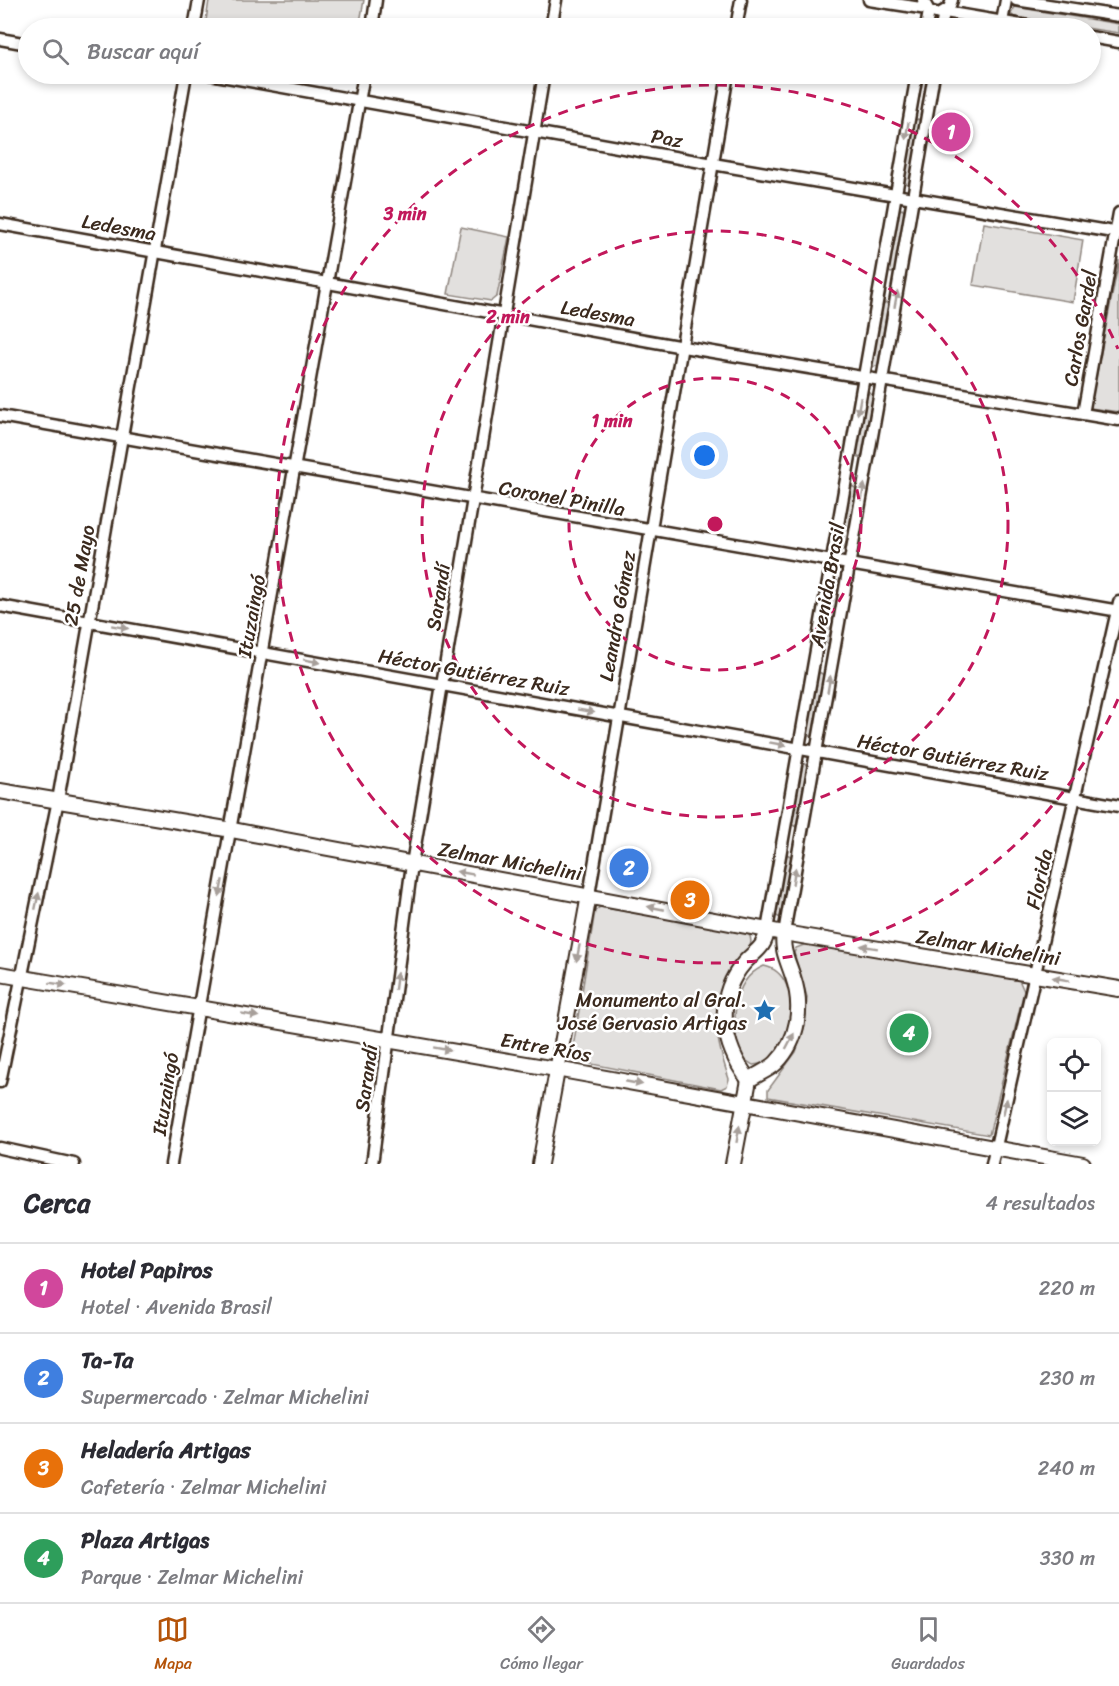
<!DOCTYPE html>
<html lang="es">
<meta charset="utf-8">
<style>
:root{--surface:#fff;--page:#f7f7f7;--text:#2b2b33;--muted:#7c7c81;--line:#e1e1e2;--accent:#b45309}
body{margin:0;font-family:Sriracha,sans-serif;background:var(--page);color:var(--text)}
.controls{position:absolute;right:18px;bottom:18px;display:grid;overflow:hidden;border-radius:9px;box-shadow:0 3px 9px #0003}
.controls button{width:54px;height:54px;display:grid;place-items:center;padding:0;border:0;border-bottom:2px solid var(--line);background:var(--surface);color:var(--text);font:30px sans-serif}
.you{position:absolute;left:705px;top:456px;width:21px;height:21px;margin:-15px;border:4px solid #fff;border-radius:50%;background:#1a73e8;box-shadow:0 0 0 9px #1a73e833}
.badge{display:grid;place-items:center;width:39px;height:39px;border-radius:50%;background:var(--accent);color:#fff;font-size:20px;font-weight:700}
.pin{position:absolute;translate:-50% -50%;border:3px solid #fff;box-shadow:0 2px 6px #0006}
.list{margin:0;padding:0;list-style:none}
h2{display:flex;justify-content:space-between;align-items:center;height:78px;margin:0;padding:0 24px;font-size:26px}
h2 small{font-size:20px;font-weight:400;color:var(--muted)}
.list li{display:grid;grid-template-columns:39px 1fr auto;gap:18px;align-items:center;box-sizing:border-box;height:90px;padding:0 24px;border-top:2px solid var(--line)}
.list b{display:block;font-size:22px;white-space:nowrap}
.list p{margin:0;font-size:20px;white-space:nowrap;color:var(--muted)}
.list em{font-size:20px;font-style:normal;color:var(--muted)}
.icon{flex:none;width:33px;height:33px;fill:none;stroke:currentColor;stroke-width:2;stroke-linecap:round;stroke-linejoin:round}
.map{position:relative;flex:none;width:1119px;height:1164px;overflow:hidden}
.search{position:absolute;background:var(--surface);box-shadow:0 3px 9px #0003;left:18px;right:18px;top:18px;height:66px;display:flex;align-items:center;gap:15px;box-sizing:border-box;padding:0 21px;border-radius:33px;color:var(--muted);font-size:22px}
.sheet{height:438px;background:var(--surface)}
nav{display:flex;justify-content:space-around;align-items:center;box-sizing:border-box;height:84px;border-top:2px solid var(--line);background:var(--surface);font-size:16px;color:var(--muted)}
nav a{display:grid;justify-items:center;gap:3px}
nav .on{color:var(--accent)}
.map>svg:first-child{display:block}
.green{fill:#e2e0de;stroke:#8e857e;stroke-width:1.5}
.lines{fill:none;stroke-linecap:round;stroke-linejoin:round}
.street-casing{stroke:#3b2a1e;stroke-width:15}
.secondary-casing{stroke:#3b2a1e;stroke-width:18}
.street{stroke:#fff;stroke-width:10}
.secondary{stroke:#fff;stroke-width:14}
.oneway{fill:#a79f9a}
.ring{fill:none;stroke:#c2185b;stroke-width:3;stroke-dasharray:10 8}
.labels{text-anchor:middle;stroke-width:5;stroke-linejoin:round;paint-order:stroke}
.street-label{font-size:20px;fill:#3b2a1e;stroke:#fff}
.poi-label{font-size:20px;fill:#3b2a1e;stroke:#fff;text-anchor:end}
.centre{fill:#c2185b;stroke:#fff;stroke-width:3}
.ring-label{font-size:18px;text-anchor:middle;font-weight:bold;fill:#c2185b;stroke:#fff;stroke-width:5;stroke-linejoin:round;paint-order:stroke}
</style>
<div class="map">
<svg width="1119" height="1164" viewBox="0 0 1119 1164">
<rect width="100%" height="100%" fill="#fff"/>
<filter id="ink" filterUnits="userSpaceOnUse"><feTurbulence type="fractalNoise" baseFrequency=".0167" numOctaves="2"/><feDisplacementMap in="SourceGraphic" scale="12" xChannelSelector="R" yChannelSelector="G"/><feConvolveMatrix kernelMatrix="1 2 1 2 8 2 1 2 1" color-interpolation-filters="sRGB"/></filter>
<g filter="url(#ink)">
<g class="green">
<path d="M 209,0 L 364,0 L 359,28 L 205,28 Z"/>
<path d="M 1015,7 L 1119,24 L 1119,33 L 1014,17 L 1011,14 Z"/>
<path d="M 918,119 L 921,122 L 910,182 L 907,184 L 903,180 L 914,121 Z"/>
<path d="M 902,209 L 905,212 L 895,272 L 891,273 L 887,270 L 898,211 Z"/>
<path d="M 984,223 L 1083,240 L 1073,302 L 973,285 Z"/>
<path d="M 461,227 L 509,237 L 497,296 L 491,301 L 448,294 Z"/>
<path d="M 1119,260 L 1119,412 L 1090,408 Z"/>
<path d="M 886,302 L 888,305 L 878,365 L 874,367 L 871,364 L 882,305 Z"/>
<path d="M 870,393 L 873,396 L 863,456 L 859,458 L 856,454 L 866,395 Z"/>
<path d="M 852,486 L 857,489 L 844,551 L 839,547 Z"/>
<path d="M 835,580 L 840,582 L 828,644 L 823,640 Z"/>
<path d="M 819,672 L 824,675 L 812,737 L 807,733 Z"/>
<path d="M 803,763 L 808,766 L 796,827 L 791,824 Z"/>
<path d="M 787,854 L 792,857 L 780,918 L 775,915 Z"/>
<path d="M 600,907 L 748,933 C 760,948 732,965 724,983 C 710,1017 718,1046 729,1079 L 727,1086 L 721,1089 L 571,1060 L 595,911 Z"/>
<path d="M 809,943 L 1019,980 L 1024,991 L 989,1135 L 768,1097 L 768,1090 L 796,1052 L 805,1025 L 807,997 L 794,953 L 796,948 Z"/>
<path d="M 764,966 C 807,974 794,1062 753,1065 L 741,1057 C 732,1027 729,981 764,966 Z"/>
</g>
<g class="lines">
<defs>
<g id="street">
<path d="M 869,0 L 927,9"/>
<path d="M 923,0 L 929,11 L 939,14 L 949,8 L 952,0"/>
<path d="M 1016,0 L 1119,16"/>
<path d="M 945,12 L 1040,28"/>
<path d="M 1002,22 L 1006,0"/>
<path d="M 194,28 L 199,0"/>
<path d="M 372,28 L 376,0"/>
<path d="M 551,28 L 556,0"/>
<path d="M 736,28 L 741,0"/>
<path d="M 926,28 L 929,11"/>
<path d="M 941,28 L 944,13"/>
<path d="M 1090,37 L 1119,42"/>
<path d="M 0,39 L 28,44"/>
<path d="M 210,74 L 713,164 L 1119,233"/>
<path d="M 0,224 L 683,347 L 1119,420"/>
<path d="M 1083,414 L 1119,213"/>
<path d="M 0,416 L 1119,611"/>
<path d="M 0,606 L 1119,806"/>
<path d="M 589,895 L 728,74"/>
<path d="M 767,930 L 917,74"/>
<path d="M 784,933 L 882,380 L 934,74"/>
<path d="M 0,1082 L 58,800 L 186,74"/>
<path d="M 0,1148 L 74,1164"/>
<path d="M 171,1164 L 364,74"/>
<path d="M 372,1164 L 412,864 L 544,74"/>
<path d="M 992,1164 L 1119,602"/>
</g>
<g id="secondary">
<path d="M 0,791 L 232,830 L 784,933 L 1119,989"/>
<path d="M 0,974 L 556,1069 L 1083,1164"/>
<path d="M 749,1080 C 723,1046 713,999 744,963 C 755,951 765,948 767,930"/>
<path d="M 540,1164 L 589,895"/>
<path d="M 733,1164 L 749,1080 C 757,1074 769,1070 776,1063 C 799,1040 803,1006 793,977 C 788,961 781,950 784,933"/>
</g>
</defs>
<use href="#street" class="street-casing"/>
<use href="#secondary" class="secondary-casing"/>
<use href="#street" class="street"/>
<use href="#secondary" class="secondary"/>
</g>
<defs><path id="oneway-solid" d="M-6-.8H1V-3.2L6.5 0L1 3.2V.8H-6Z" transform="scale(1.5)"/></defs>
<g class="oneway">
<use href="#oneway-solid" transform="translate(907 131) rotate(100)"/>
<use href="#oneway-solid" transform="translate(896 299) rotate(-80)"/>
<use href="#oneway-solid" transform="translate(859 406) rotate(100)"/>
<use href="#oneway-solid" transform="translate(863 492) rotate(-80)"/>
<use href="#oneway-solid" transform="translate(120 627) rotate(10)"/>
<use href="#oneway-solid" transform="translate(312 661) rotate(10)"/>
<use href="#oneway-solid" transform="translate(829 684) rotate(-80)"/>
<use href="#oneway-solid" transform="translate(586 711) rotate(10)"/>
<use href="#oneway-solid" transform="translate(778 744) rotate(10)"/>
<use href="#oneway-solid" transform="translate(465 873) rotate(-170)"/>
<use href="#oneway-solid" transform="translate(794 876) rotate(-80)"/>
<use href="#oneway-solid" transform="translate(221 888) rotate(101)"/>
<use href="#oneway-solid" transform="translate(37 901) rotate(-78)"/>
<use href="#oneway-solid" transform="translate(656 908) rotate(-169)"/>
<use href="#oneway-solid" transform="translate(869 947) rotate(-171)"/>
<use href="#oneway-solid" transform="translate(578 953) rotate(101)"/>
<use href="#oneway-solid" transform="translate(1061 979) rotate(-170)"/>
<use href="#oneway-solid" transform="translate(396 981) rotate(-83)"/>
<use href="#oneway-solid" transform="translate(58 984) rotate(9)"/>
<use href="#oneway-solid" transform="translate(250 1015) rotate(10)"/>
<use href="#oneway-solid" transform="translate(790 1041) rotate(-62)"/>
<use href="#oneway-solid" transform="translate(442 1049) rotate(10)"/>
<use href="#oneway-solid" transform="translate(634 1083) rotate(11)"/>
<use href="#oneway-solid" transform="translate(1005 1107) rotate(-77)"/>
<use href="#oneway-solid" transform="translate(738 1134) rotate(-80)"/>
</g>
</g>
<g class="ring">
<circle cx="715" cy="524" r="146"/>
<circle cx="715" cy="524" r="293"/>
<path d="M1118 699A439 439 0 1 1 1118 349"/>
</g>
<defs>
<symbol id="sight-bare" viewBox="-9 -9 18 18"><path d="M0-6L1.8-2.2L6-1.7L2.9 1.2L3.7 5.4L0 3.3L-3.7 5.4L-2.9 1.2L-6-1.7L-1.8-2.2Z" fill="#1f6fb2" stroke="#fff" stroke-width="2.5" paint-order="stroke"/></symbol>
</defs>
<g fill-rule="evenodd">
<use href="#sight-bare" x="748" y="994" width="33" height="33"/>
</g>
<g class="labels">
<g class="street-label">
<text transform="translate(667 138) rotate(10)" y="7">Paz</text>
<text transform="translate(119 227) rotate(10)" y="7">Ledesma</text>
<text transform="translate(598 313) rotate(10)" y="7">Ledesma</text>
<text transform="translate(1080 328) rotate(-80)" y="7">Carlos Gardel</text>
<text transform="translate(562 498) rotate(10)" y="7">Coronel Pinilla</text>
<text transform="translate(79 575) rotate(-80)" y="7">25 de Mayo</text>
<text transform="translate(827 585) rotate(-80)" y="7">Avenida Brasil</text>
<text transform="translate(438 597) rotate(-81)" y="7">Sarandí</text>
<text transform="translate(251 616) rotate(-80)" y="7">Ituzaingó</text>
<text transform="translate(617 616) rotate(-80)" y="7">Leandro Gómez</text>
<text transform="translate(474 672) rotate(10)" y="7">Héctor Gutiérrez Ruiz</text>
<text transform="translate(953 757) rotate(10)" y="7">Héctor Gutiérrez Ruiz</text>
<text transform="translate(510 861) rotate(10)" y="7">Zelmar Michelini</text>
<text transform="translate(1039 879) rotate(-77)" y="7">Florida</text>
<text transform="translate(988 947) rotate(9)" y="7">Zelmar Michelini</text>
<text transform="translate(546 1047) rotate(10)" y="7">Entre Ríos</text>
<text transform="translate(366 1078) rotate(-82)" y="7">Sarandí</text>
<text transform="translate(165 1094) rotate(-81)" y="7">Ituzaingó</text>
</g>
<g class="poi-label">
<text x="747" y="1007">Monumento al Gral.<tspan x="747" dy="23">José Gervasio Artigas</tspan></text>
</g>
</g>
<circle cx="715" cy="524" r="9" class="centre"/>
<g class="ring-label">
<text x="405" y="220">3 min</text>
<text x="508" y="323">2 min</text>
<text x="612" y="427">1 min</text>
</g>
</svg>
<div class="controls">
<button><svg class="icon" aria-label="locate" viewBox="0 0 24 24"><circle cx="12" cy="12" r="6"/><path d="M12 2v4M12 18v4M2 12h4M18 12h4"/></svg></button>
<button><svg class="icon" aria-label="layers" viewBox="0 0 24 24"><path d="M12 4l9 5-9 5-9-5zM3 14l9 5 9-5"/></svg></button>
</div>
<div class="you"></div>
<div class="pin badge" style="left:951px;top:132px;background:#d1479c">1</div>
<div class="pin badge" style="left:629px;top:868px;background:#3f7fe0">2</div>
<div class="pin badge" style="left:690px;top:900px;background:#e8710a">3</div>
<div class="pin badge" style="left:909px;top:1033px;background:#2e9e5b">4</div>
<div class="search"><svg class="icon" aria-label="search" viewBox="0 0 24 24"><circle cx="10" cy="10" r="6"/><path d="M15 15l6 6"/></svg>Buscar aquí</div>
</div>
<section class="sheet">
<h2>Cerca<small>4 resultados</small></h2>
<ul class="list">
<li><span class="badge" style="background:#d1479c">1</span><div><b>Hotel Papiros</b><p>Hotel · Avenida Brasil</p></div><em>220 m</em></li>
<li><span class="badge" style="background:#3f7fe0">2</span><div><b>Ta-Ta</b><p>Supermercado · Zelmar Michelini</p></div><em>230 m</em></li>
<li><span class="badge" style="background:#e8710a">3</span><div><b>Heladería Artigas</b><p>Cafetería · Zelmar Michelini</p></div><em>240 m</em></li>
<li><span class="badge" style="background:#2e9e5b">4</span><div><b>Plaza Artigas</b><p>Parque · Zelmar Michelini</p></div><em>330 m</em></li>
</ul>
</section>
<nav>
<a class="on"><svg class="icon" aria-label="map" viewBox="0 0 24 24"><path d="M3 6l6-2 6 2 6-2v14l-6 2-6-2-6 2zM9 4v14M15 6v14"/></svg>Mapa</a>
<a><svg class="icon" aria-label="directions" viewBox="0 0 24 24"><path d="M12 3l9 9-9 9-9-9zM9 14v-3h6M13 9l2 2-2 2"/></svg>Cómo llegar</a>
<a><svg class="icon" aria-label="saved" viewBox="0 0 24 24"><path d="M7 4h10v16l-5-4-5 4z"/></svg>Guardados</a>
</nav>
